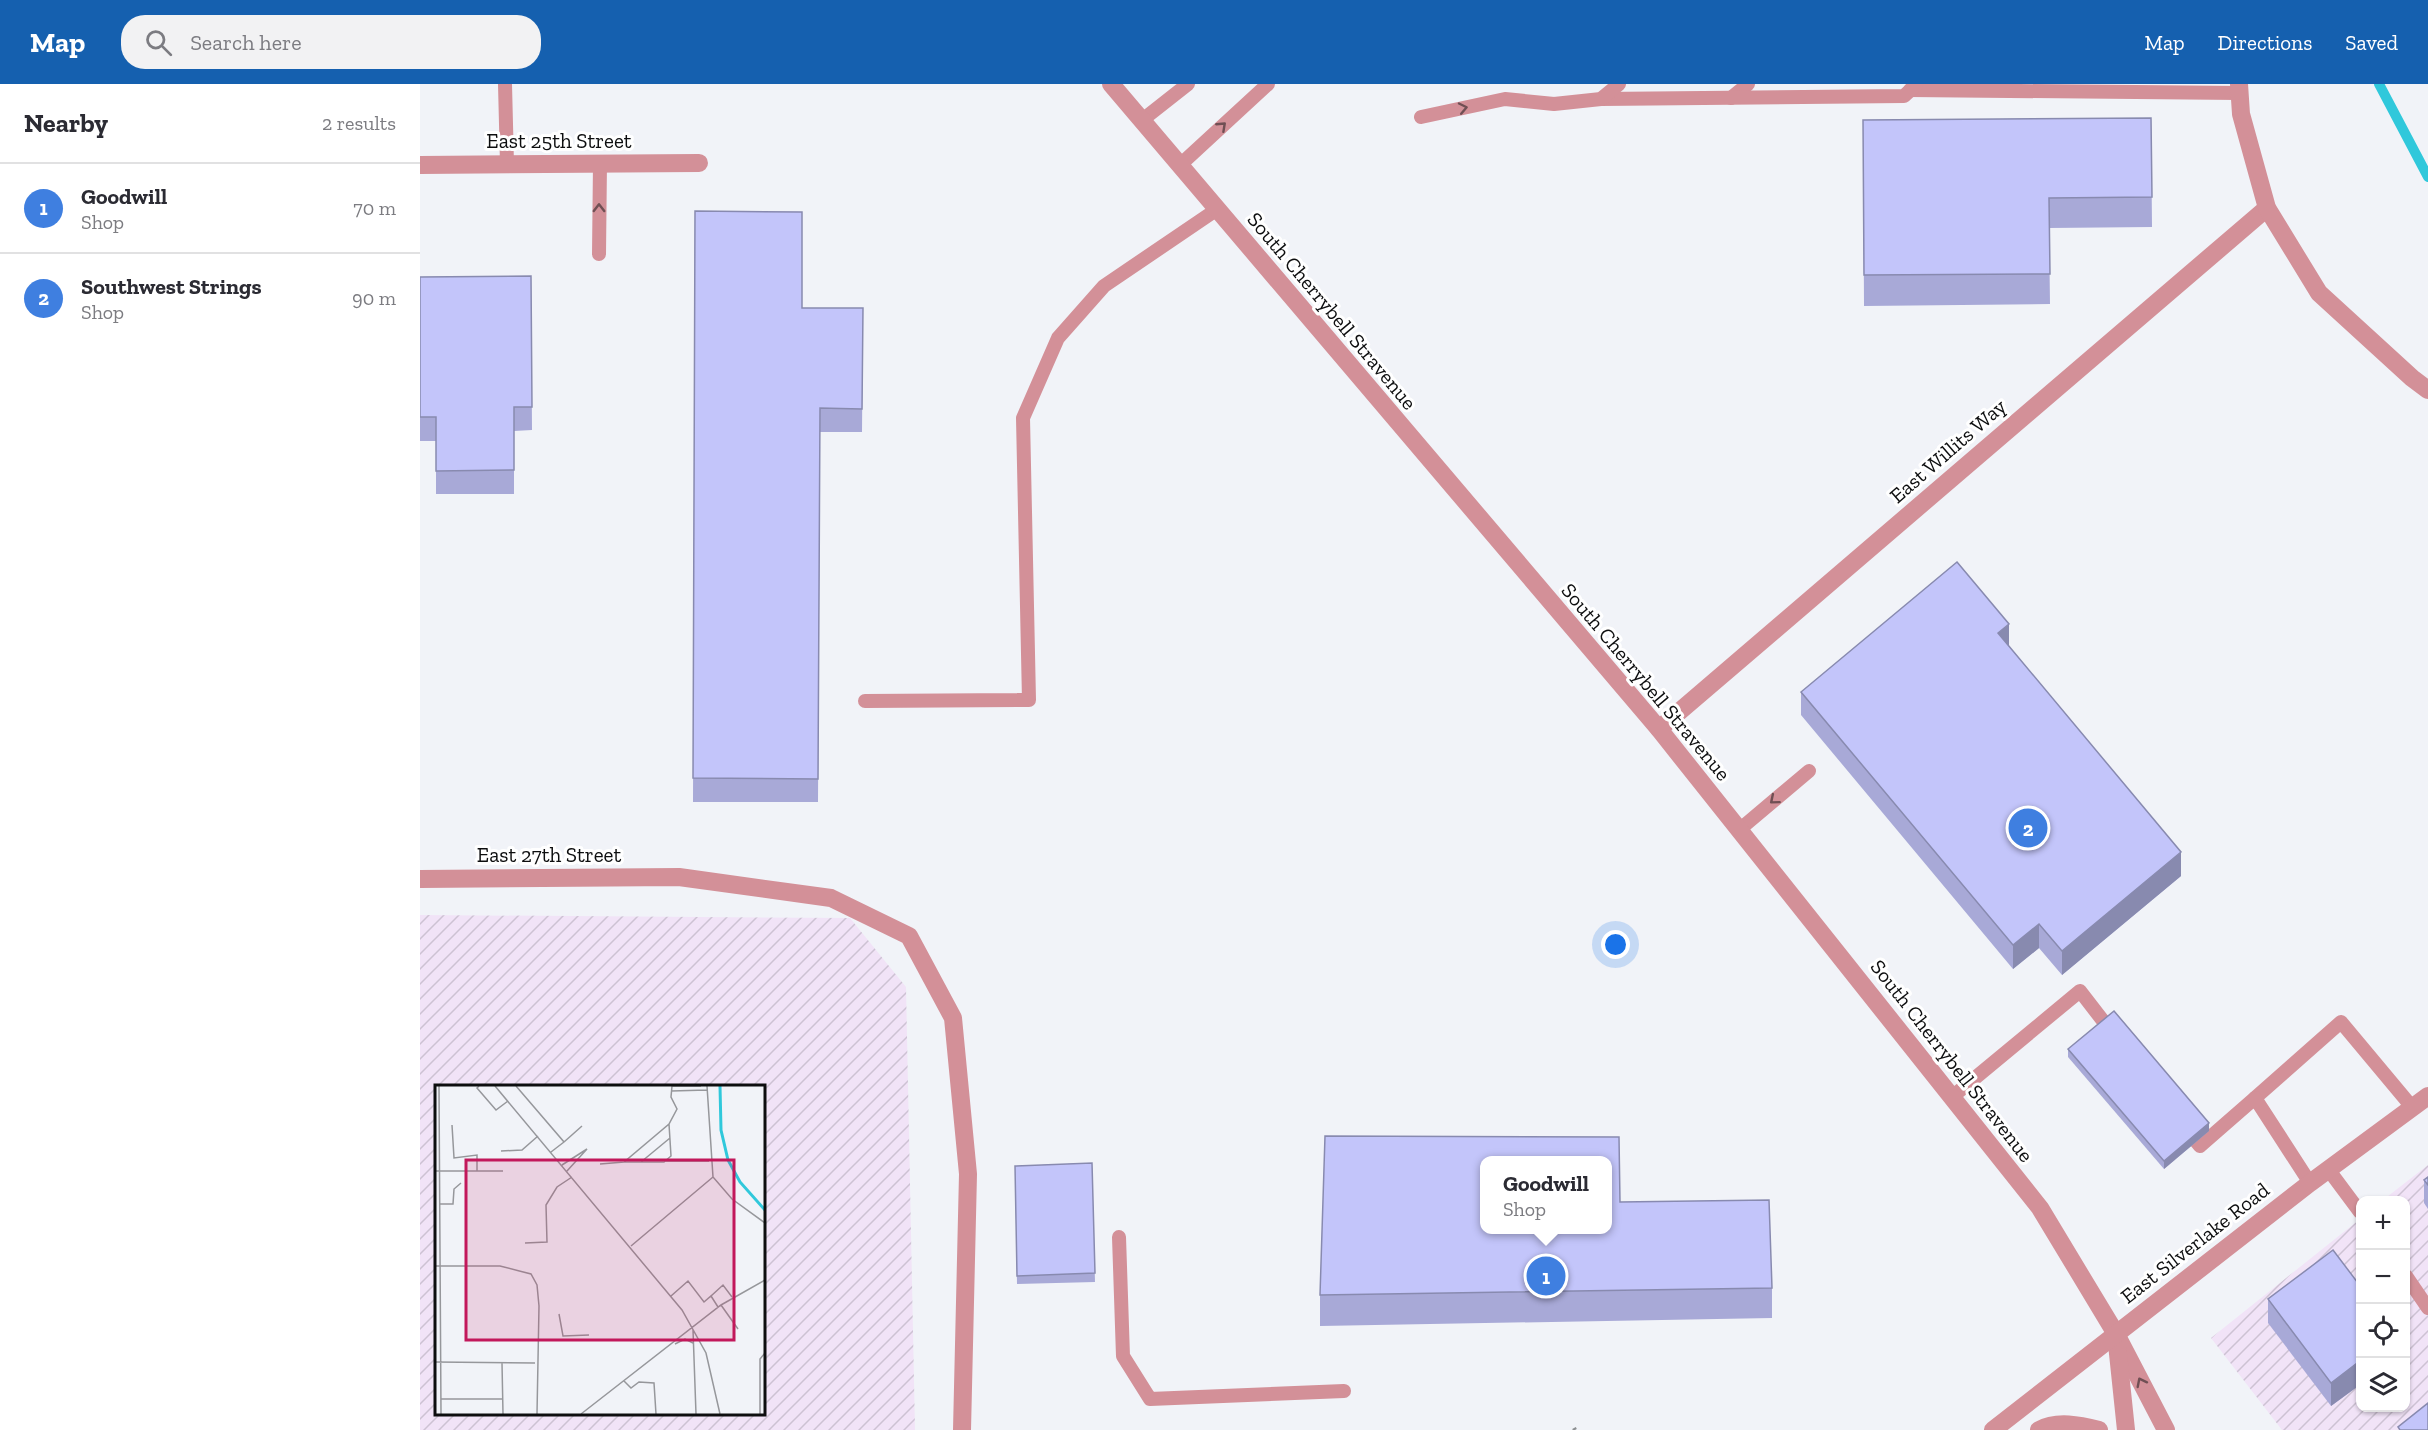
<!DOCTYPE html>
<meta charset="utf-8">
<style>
:root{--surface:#fff;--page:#f2f2f3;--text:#2b2b33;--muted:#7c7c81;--line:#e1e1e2;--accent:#1560af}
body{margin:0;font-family:"Zilla Slab",serif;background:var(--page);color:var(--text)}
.controls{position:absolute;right:18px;bottom:18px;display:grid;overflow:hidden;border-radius:12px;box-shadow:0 2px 4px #0004}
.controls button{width:54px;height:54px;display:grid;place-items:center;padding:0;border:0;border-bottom:2px solid var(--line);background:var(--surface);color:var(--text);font:30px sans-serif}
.you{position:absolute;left:1196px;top:861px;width:21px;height:21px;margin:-15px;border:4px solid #fff;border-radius:50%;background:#1a73e8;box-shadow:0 0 0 9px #1a73e833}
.badge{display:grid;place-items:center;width:39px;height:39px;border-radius:50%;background:var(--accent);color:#fff;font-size:20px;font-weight:700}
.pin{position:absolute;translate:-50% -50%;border:3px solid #fff;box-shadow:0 2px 6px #0006}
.popup{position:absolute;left:1060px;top:1072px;width:132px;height:78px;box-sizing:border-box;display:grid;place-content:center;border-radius:12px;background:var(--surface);filter:drop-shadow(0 2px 4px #0005);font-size:20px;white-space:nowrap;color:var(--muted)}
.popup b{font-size:22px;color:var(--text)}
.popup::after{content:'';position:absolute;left:50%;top:100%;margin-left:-12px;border:12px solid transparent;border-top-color:var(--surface)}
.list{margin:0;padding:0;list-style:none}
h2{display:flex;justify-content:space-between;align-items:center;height:78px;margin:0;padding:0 24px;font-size:26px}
h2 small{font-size:20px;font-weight:400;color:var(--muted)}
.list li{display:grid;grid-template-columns:39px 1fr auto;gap:18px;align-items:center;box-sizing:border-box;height:90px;padding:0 24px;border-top:2px solid var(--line)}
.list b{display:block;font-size:22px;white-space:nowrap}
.list p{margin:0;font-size:20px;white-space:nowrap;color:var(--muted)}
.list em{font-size:20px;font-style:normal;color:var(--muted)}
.icon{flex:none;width:33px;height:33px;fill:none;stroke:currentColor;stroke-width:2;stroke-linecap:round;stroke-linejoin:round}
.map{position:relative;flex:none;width:2008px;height:1346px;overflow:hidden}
header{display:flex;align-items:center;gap:36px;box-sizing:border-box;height:84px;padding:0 30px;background:var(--accent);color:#fff}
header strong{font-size:28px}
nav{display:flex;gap:33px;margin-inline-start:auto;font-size:21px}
.search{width:420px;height:54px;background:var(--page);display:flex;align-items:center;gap:15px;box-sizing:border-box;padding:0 21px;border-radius:24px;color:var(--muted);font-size:22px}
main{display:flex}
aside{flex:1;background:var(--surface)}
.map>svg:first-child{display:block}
.industrial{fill:url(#industrial-furrows);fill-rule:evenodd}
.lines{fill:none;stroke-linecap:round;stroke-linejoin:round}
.stream{stroke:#30c8db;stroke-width:10}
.path{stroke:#8e9093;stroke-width:4;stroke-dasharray:4.5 3;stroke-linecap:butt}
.service{stroke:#d39098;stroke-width:14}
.minor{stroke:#d39098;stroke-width:18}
.tertiary{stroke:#d39098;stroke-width:18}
.wall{fill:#a8a9d7}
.shaded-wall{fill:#888aaf}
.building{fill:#c3c5fa;stroke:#888aaf;stroke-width:1.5;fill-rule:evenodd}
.oneway{stroke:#704f54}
.labels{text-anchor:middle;stroke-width:6;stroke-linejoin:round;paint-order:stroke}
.street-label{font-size:21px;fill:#0d0e0f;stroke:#fff}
.inset-river{fill:none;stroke:#30c8db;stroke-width:3}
.inset-road{fill:none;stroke:#96979b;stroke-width:1.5}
.view{fill:#c2185b;fill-opacity:0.15;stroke:#c2185b;stroke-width:3}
.inset-edge{fill:none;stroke:#0d0e0f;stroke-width:3}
</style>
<header>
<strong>Map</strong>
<div class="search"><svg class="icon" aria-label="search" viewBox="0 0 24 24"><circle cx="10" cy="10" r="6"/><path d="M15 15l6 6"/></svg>Search here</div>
<nav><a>Map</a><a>Directions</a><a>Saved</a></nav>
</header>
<main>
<aside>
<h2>Nearby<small>2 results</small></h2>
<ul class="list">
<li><span class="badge" style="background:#3f7fe0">1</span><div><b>Goodwill</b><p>Shop</p></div><em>70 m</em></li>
<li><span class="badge" style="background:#3f7fe0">2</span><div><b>Southwest Strings</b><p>Shop</p></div><em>90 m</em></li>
</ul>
</aside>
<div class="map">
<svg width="2008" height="1346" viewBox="0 0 2008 1346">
<defs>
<pattern id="industrial-furrows" width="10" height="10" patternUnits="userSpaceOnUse" patternTransform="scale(1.5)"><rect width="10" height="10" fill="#f1e3f7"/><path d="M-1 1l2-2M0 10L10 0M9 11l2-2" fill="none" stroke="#cdc2d3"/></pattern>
</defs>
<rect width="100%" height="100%" fill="#f1f3f8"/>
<g class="industrial">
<path d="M 0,831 L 430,834 L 486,903 L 495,1346 L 0,1346 ZM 16,1002 L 344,1002 L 344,1330 L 16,1330 Z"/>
<path d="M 2008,1081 L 2008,1346 L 1862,1346 L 1791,1254 L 1940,1135 L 1940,1324 L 1986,1324 L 1986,1116 L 1963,1116 Z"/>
</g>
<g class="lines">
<path class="stream" d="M 1959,0 L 2008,93"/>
<path class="path" d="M 1154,1344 L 1155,1346"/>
<g class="service">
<path d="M 85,0 L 87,80"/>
<path d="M 1490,6 L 1819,9"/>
<path d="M 1311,14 L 1328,0"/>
<path d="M 1181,15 L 1484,12 L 1496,1"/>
<path d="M 1001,33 L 1085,15 L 1134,20 L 1181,15 L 1199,0"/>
<path d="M 721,37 L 768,0"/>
<path d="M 759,82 L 848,0"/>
<path d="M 179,170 L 180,79"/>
<path d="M 445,617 L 609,616 L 603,334 L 638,254 L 684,202 L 796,126"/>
<path d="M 1319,746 L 1389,687"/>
<path d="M 1532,1013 L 1660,907 L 1694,951"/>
<path d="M 1835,1014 L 1921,938 L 1992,1023"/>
<path d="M 1766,1045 L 1780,1062 L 1835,1014 L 1890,1099"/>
<path d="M 1908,1085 L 1940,1128"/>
<path d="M 699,1153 L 703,1272 L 730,1315 L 924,1307"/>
<path d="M 1986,1192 L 2008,1224"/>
</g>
<g class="minor">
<path d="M 0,81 L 279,79"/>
<path d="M 1239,645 L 1847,124"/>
<path d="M 0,795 L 259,793 L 411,814 L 489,852 L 533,934 L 548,1090 L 542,1346"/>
</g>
<g class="tertiary">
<path d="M 691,0 L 1239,645 L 1620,1124 L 1696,1250 L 1746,1346"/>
<path d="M 1819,0 L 1821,30 L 1847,124 L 1899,209 L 1992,294 L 2008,306"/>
<path d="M 1697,1260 L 1706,1346"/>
<path d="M 1573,1346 L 1890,1099 L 2008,1012"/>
<path d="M 1619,1346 C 1637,1336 1660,1341 1679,1346"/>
</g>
</g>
<g class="wall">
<path d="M 1731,34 L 1732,143 L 1629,144 L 1630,220 L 1444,222 L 1443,36 Z"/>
<path d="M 275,127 L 382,224 L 443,224 L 442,348 L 400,348 L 398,718 L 273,718 Z"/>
<path d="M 111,192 L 112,346 L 94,347 L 94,410 L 16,410 L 16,357 L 0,357 L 0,193 Z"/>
<path d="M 1589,562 L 1761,792 L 1642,891 L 1619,864 L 1593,885 L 1381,631 L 1381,608 Z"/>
<path d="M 1648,965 L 1789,1047 L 1744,1085 L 1648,973 Z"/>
<path d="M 672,1079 L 675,1198 L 597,1200 L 595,1082 Z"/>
<path d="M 2008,1093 L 2008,1125 L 2004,1119 L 2004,1096 Z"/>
<path d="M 1941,1203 L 1941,1300 L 1911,1322 L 1848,1239 L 1848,1215 Z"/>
<path d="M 1352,1204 L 1352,1234 L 900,1242 L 900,1211 Z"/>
</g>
<g class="shaded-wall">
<path d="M 1589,540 L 1589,564 L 1578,549 Z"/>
<path d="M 1761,768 L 1761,792 L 1642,891 L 1642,867 Z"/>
<path d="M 1619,840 L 1619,864 L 1593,885 L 1593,861 Z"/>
<path d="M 1789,1039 L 1789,1047 L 1744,1085 L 1744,1077 Z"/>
<path d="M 1941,1276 L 1941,1300 L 1911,1322 L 1911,1299 Z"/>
</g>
<g class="building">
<path d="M 1731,34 L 1732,113 L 1629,114 L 1630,190 L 1444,191 L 1443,36 Z"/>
<path d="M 275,127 L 382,128 L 382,224 L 443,224 L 442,325 L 400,324 L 398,695 L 273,694 Z"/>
<path d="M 111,192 L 112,323 L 94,323 L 94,386 L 16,387 L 16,333 L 0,333 L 0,193 Z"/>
<path d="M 1537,478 L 1589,540 L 1578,549 L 1761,768 L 1642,867 L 1619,840 L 1593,861 L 1381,608 Z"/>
<path d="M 1694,927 L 1789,1039 L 1744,1077 L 1648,965 Z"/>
<path d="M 905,1052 L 1199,1053 L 1200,1118 L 1349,1116 L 1352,1204 L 900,1211 ZM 1065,1077 L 1188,1077 L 1188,1146 L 1065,1146 Z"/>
<path d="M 672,1079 L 675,1189 L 597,1192 L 595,1082 Z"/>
<path d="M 2008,1093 L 2008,1101 L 2004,1096 Z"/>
<path d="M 1913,1166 L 1941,1203 L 1941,1276 L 1911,1299 L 1848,1215 Z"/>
<path d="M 2008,1319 L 2008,1346 L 1980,1346 L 1978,1343 Z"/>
</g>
<defs><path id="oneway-chevron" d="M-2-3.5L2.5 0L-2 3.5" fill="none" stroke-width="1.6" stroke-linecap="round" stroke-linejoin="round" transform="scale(1.5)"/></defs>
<g class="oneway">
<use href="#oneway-chevron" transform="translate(1043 24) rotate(-12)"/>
<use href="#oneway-chevron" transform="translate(802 42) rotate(-43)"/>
<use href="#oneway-chevron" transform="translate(179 124) rotate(-90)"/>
<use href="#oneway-chevron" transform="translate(1354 716) rotate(140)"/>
<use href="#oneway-chevron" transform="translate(1721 1298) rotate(-117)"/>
</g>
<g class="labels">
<g class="street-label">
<text x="139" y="64">East 25th Street</text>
<text transform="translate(912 227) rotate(50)" y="7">South Cherrybell Stravenue</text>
<text transform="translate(1528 367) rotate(-41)" y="7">East Willits Way</text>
<text transform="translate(1226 598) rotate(50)" y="7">South Cherrybell Stravenue</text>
<text x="129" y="778">East 27th Street</text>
<text transform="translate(1532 977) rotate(52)" y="7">South Cherrybell Stravenue</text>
<text transform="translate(1775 1159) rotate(-38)" y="7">East Silverlake Road</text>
</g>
</g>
<g transform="translate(15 1001)">
<rect width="330" height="330" fill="#f1f3f8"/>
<path class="inset-river" d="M 285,1 L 286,45 L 293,75 L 305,97 L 330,125"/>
<path class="inset-road" d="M 4,1 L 6,329M 44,1 L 42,3 L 61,25 L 73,16M 60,1 L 247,225 L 271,268 L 285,329M 81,1 L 129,57 L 116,67M 237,1 L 266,1M 272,1 L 278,92 L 297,114 L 330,138M 236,6 L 272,5M 17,40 L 19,73 L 42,70 L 42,86M 129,57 L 147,41M 66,66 L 87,65 L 103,51M 230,76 L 274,76M 189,77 L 229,77 L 236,71 L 234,39M 206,77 L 235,53M 165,79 L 189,77 L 234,39 L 242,24 L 236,12 L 237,1M 127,80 L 152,64 L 132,86M 0,86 L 68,86M 5,119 L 18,119 L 19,104 L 26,98M 90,158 L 112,157 L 111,120 L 122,102 L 137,92M 196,161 L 278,92M 0,181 L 65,181 L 96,189 L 102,200 L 104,221 L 102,329M 236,211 L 253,196 L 269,217 L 276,211 L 283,222M 276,211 L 288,200 L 297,212M 286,220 L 303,244M 124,229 L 128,251 L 154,250M 258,245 L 261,329M 240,259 L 250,254 L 258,258M 0,277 L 100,278M 67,278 L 68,329M 189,296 L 196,303 L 204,297 L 219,298 L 221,329M 6,314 L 68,314M 146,329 L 286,220 L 330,195M 325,329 L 325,274 L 330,268"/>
<path class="view" d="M 31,75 L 299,75 L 299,255 L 31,255 Z"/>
<rect width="330" height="330" class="inset-edge"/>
</g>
</svg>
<div class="controls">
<button>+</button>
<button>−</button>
<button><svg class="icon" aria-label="locate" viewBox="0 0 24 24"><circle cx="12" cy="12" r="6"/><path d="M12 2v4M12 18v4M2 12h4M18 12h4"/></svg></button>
<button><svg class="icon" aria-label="layers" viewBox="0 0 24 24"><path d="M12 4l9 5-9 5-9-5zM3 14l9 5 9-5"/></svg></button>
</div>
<div class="you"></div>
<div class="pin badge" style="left:1126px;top:1192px;background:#3f7fe0">1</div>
<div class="popup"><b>Goodwill</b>Shop</div>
<div class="pin badge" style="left:1608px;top:744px;background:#3f7fe0">2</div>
</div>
</main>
